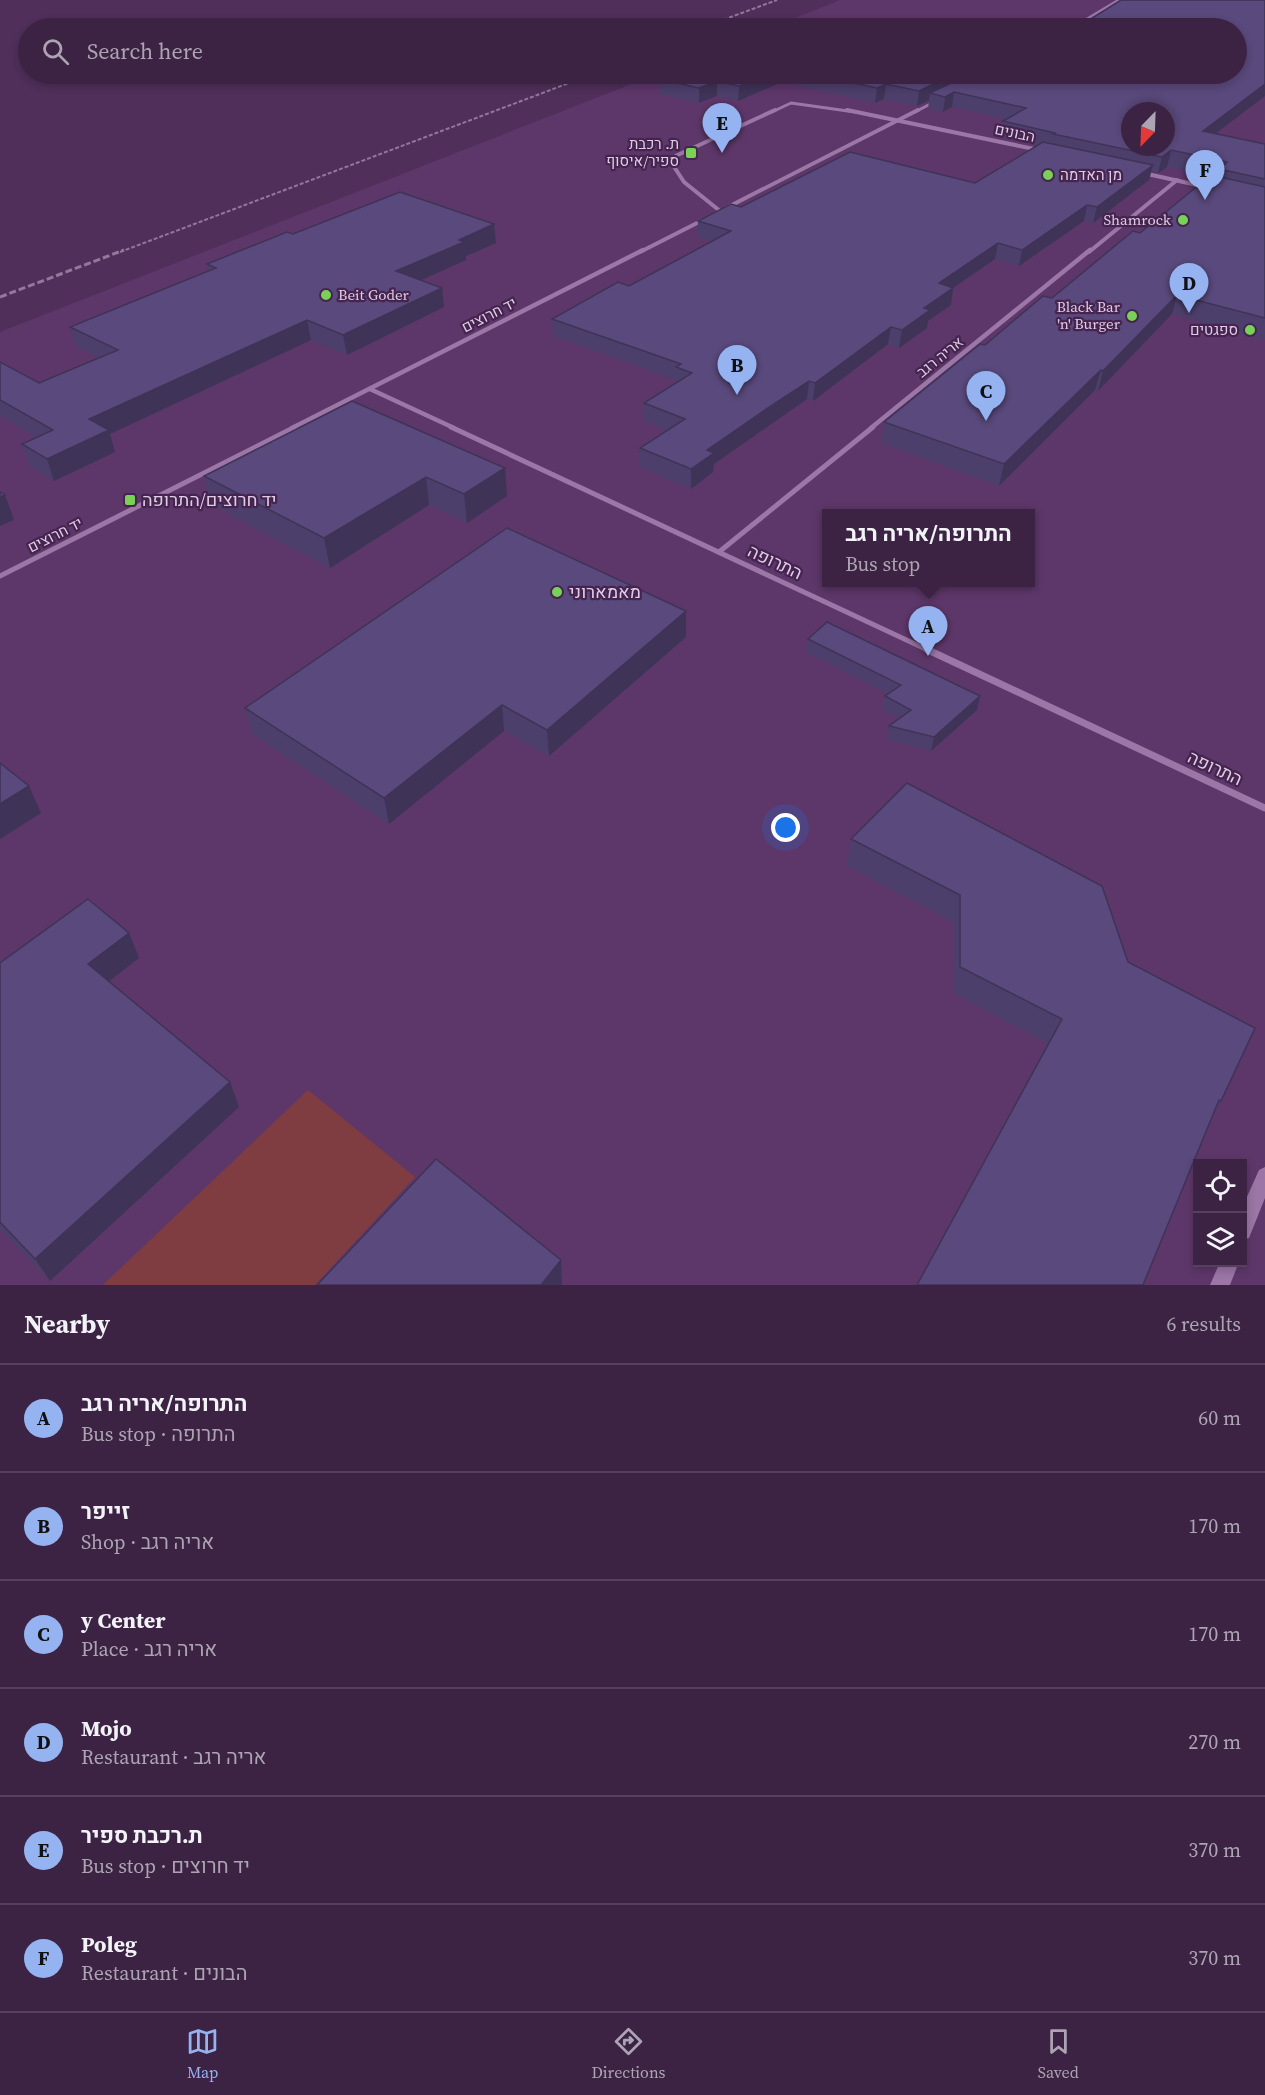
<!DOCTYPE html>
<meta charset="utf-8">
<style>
:root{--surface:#3c2344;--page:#472f4f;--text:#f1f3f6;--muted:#aca4b2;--line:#55405d;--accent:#95b2f1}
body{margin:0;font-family:"Source Serif 4",Heebo,serif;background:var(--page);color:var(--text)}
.controls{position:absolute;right:18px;bottom:18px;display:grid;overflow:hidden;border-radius:0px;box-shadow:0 3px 9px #0003}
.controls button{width:54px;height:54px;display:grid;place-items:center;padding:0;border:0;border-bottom:2px solid var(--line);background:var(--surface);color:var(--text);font:30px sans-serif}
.compass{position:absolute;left:1121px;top:102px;width:54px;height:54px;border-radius:50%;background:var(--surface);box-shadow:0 3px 9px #0003;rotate:203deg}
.you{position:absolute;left:786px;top:828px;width:21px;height:21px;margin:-15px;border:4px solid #fff;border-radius:50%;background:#1a73e8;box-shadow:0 0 0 9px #1a73e833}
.badge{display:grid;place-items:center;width:39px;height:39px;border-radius:50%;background:var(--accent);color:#111;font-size:20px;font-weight:700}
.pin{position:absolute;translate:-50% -50px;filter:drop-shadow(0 2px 3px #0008)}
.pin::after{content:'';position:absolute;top:32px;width:21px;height:18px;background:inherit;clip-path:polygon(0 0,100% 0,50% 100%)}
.popup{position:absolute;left:822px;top:509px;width:213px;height:78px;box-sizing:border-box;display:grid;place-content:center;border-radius:0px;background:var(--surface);filter:drop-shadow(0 2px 4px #0005);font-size:20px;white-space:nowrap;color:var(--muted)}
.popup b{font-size:22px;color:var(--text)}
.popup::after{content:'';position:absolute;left:50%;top:100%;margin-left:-12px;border:12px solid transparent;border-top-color:var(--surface)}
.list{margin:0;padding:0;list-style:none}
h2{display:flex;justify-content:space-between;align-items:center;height:78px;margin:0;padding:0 24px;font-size:26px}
h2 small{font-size:20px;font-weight:400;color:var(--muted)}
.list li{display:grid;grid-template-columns:39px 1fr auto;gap:18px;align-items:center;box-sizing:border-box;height:108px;padding:0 24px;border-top:2px solid var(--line)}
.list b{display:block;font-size:22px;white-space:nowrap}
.list p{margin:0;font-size:20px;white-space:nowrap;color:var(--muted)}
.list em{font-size:20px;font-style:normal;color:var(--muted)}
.icon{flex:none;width:33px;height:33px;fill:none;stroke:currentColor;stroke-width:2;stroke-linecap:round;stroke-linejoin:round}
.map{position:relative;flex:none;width:1265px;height:1285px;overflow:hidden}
.search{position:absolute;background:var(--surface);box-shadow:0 3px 9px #0003;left:18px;right:18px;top:18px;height:66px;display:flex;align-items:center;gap:15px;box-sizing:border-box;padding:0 21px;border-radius:33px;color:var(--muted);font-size:22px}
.sheet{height:726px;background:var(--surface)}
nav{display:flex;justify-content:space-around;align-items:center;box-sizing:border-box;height:84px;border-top:2px solid var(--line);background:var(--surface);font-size:16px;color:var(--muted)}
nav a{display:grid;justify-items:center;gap:3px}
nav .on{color:var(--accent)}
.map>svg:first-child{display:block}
.built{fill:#5d3769;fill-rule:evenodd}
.green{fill:#803d41}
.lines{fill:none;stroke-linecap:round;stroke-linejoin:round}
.street-far4{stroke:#9b76a6;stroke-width:3}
.street-far3{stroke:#9b76a6;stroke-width:4}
.street-far2{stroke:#9b76a6;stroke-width:4.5}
.street-far1{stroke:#9b76a6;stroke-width:5}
.street{stroke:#9b76a6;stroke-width:7}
.secondary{fill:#9b76a6;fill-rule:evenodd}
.rail-far1{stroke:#93789b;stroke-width:2;stroke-dasharray:4 2;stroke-linecap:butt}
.rail{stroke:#93789b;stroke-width:3;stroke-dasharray:7 3;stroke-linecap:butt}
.wall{fill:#4d3f6b}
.shaded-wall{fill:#3f3357}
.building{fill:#5a497c;stroke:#3f3357;stroke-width:1.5;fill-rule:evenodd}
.poi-dot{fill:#79d157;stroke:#45244f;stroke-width:2}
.labels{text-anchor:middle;stroke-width:4.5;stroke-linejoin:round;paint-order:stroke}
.far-street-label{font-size:15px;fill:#dfcbe5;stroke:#45244f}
.far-poi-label{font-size:15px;fill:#dfcbe5;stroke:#45244f;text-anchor:end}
.poi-label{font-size:18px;fill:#dfcbe5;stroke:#45244f;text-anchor:start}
.street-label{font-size:18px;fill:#dfcbe5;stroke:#45244f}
</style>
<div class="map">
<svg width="1265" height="1285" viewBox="0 0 1265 1285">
<rect width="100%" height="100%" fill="#502f5a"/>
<path class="built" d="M 840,0 L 1265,0 L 1265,1285 L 0,1285 L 0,332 L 657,74 L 1236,74 L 1236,28 L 770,28 ZM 1130,111 L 1166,111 L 1166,147 L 1130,147 ZM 826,514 L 1030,514 L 1030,582 L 826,582 ZM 1198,1164 L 1242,1164 L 1242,1262 L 1198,1262 Z"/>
<path class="green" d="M 308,1090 L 415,1177 L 315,1285 L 103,1285 Z"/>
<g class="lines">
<g class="street-far4">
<path d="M 1072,28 L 1119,0"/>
<path d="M 772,112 L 791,103 L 855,112"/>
<path d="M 915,112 L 936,101"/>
</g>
<g class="street-far3">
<path d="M 847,110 L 1039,150"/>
<path d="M 1143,173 L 1206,187"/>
<path d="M 726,208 L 918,110"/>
<path d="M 720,211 L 684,182 L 669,159 L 775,110"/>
<path d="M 640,252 L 703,220"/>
<path d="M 1089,252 L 1177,180"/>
</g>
<g class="street-far2">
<path d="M 370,389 L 454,428"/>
<path d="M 292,428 L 643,250"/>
<path d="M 871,428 L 1090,250"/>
</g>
<g class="street-far1">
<path d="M 451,427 L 930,651"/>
<path d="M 719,552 L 873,427"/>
<path d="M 0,576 L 295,427"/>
</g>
<path class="street" d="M 926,649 L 1265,808"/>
<g class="secondary">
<path d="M 1265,1167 L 1265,1198 L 1249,1238 L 1242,1240 L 1242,1208 L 1259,1170 Z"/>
<path d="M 1220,1262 L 1239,1262 L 1230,1285 L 1210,1285 Z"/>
</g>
<g class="rail-far1">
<path d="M 701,28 L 777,0"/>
<path d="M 120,252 L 593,74"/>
</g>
<path class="rail" d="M 0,297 L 124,250"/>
</g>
<g class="wall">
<path d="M 674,74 L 1236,74 L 1216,134 L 1265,144 L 1265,340 L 1172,314 L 1098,391 L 1095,390 L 999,486 L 881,443 L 884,422 L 985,345 L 1052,298 L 1140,233 L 1210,176 L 1167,167 L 1158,173 L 1151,172 L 1149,180 L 1093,223 L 1084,221 L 1019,266 L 995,259 L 953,288 L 951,305 L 928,321 L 927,328 L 899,348 L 888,344 L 813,401 L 807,399 L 774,421 L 714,464 L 713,472 L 691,489 L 640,467 L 640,448 L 667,431 L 644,421 L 644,403 L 676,383 L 676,380 L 553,336 L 552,319 L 629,286 L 711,241 L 697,237 L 698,221 L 741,207 L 975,183 L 1037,145 L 1000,137 L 1003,121 L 1006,119 L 952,107 L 943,112 L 928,109 L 929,100 L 917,106 L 884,99 L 875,103 L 782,82 L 738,101 L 717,96 L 699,103 L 660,94 L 660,79 Z"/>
<path d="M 494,224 L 496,243 L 466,256 L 466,260 L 421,280 L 442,288 L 444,307 L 347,355 L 311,340 L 110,434 L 115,452 L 54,481 L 30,466 L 22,444 L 37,438 L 0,416 L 0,362 L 39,383 L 99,358 L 76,347 L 70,327 L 209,271 L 207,264 L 293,234 Z"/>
<path d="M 505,468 L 507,496 L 467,523 L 429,505 L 330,568 L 211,505 L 204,476 Z"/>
<path d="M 686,637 L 549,756 L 504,731 L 389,824 L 252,734 L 245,708 Z"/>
<path d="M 808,639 L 977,710 L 931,751 L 887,740 L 889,726 L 899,718 L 882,709 L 885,696 L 888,694 L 806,652 Z"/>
<path d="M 851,839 L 1128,962 L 1221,1101 L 1212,1118 L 1049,1044 L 953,993 L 953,922 L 847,866 Z"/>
<path d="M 129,933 L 139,958 L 109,982 L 230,1082 L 239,1107 L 50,1281 L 0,1229 L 0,963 Z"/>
</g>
<g class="shaded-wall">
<path d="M 768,74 L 782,74 L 782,82 L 738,101 L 739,86 Z"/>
<path d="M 954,74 L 981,74 L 930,93 L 929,100 L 917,106 L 919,91 Z"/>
<path d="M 717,81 L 717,96 L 699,103 L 699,88 Z"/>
<path d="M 886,84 L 884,99 L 875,103 L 877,88 Z"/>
<path d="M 1265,84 L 1265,96 L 1198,147 L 1203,131 Z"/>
<path d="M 954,92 L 952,107 L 943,112 L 945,97 Z"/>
<path d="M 1171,150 L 1167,167 L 1158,173 L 1162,157 Z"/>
<path d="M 1153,165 L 1149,180 L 1093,223 L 1097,207 Z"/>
<path d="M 1087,205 L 1084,221 L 1019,266 L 1022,250 Z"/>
<path d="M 494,224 L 496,243 L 466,256 L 466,260 L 399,290 L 396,271 L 459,240 Z"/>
<path d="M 998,243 L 995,259 L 953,288 L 951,305 L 928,321 L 927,328 L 899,348 L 902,330 L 924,308 L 939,283 Z"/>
<path d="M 442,288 L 444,307 L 347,355 L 343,335 Z"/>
<path d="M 1177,295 L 1172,314 L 1098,391 L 1103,371 Z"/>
<path d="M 307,320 L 311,340 L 110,434 L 115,452 L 54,481 L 47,459 L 89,419 Z"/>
<path d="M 891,327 L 888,344 L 813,401 L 815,383 Z"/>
<path d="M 1101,370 L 1095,390 L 999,486 L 1004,464 Z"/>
<path d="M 809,381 L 807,399 L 714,464 L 713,472 L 691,489 L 691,469 L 707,450 Z"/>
<path d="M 505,468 L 507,496 L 467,523 L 464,494 Z"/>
<path d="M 426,477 L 429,505 L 330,568 L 324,538 Z"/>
<path d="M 5,495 L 14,520 L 0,526 L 0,497 Z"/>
<path d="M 686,611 L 686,637 L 549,756 L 547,730 Z"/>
<path d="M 980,696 L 977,710 L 931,751 L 934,737 Z"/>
<path d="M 502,705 L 504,731 L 389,824 L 384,798 Z"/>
<path d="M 29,786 L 41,813 L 0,839 L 0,804 Z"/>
<path d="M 129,933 L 139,958 L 99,989 L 88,964 Z"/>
<path d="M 230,1082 L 239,1107 L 50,1281 L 35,1259 Z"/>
<path d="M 561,1260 L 562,1285 L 541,1285 Z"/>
</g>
<g class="building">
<path d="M 1121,0 L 1265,0 L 1265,84 L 1203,131 L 1265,144 L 1265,179 L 1219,169 L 1227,162 L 1171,150 L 1162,157 L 1053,134 L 1055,133 L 1003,121 L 1026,108 L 954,92 L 945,97 L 930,93 L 970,74 L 1236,74 L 1236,28 L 1076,28 ZM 1130,111 L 1166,111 L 1166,147 L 1130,147 Z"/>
<path d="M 907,23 L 937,28 L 894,28 Z"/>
<path d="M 674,74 L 768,74 L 739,86 L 717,81 L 699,88 L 660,79 Z"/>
<path d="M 812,74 L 954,74 L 919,91 L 886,84 L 877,88 Z"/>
<path d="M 1043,142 L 1153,165 L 1097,207 L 1087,205 L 1022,250 L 998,243 L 939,283 L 953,288 L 924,308 L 930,310 L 902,330 L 891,327 L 815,383 L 809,381 L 775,403 L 707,450 L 714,453 L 691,469 L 640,448 L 685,419 L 644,403 L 692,373 L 676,367 L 681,364 L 552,319 L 618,282 L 629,286 L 731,231 L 698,221 L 731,204 L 741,207 L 850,152 L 975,183 Z"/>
<path d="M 1211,175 L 1265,187 L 1265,318 L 1177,295 L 1103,371 L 1101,370 L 1004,464 L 884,422 L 980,344 L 985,345 L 1043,296 L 1052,298 L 1133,231 L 1140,233 Z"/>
<path d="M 400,192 L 494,224 L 459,240 L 464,242 L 396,271 L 442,288 L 343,335 L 307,320 L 89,419 L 109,430 L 47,459 L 22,444 L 53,430 L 0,400 L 0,362 L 39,383 L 118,350 L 70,327 L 216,268 L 207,264 L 287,232 L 293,234 Z"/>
<path d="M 352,401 L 505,468 L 464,494 L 426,477 L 324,538 L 204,476 Z"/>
<path d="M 0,492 L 5,495 L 0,497 Z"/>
<path d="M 507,528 L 686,611 L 547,730 L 502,705 L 384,798 L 245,708 Z"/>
<path d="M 827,622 L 980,696 L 934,737 L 889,726 L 911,710 L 885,696 L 901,685 L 808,639 Z"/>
<path d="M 0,763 L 29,786 L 0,804 Z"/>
<path d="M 907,783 L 1102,886 L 1128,962 L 1255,1028 L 1221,1101 L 1219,1100 L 1143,1285 L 917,1285 L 1062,1019 L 960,967 L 960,895 L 851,839 Z"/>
<path d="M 88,899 L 129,933 L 88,964 L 230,1082 L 35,1259 L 0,1222 L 0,963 Z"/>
<path d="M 436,1159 L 561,1260 L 541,1285 L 317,1285 Z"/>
</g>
<g class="poi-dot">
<rect x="685" y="147" width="12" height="12" rx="3"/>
<circle cx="1048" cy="175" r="6"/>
<circle cx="1183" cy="220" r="6"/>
<circle cx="326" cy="295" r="6"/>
<circle cx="1132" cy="316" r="6"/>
<circle cx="1250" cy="330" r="6"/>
<rect x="124" y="494" width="12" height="12" rx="3"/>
<circle cx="557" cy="592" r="6"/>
</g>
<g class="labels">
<g class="far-street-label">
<text transform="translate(1015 133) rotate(12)" y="5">הבונים</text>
<text transform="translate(489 315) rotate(-27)" y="5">יד חרוצים</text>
<text transform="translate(940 357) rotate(-39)" y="5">אריה רגב</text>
<text transform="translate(55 535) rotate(-27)" y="5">יד חרוצים</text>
</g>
<g class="far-poi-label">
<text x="679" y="149">ת. רכבת<tspan x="679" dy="17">ספיר/איסוף</tspan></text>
<text x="1060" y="180" text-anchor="start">מן האדמה</text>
<text x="1171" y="225">Shamrock</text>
<text x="338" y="300" text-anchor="start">Beit Goder</text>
<text x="1120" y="312">Black Bar<tspan x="1120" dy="17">'n' Burger</tspan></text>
<text x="1238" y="335">ספגטים</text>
</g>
<g class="poi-label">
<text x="142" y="506">יד חרוצים/התרופה</text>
<text x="569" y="598">מאמארוני</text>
</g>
<g class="street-label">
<text transform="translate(775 562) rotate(25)" y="6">התרופה</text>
<text transform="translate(1215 768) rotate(25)" y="6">התרופה</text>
</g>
</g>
</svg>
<div class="controls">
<button><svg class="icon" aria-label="locate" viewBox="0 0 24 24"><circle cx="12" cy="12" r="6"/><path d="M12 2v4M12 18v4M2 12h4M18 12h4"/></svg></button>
<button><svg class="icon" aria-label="layers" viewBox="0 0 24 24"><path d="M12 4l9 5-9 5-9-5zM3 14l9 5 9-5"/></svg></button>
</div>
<svg class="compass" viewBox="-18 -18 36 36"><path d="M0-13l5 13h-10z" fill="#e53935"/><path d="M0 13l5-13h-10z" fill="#aca4b2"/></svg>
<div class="you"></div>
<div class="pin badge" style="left:928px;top:656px">A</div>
<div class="popup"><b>התרופה/אריה רגב</b>Bus stop</div>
<div class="pin badge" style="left:737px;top:395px">B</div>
<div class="pin badge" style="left:986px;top:421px">C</div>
<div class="pin badge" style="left:1189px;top:313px">D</div>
<div class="pin badge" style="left:722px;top:153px">E</div>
<div class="pin badge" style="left:1205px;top:200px">F</div>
<div class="search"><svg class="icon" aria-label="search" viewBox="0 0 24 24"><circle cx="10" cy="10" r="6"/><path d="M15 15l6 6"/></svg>Search here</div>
</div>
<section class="sheet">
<h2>Nearby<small>6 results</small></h2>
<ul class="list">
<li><span class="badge">A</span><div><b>התרופה/אריה רגב</b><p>Bus stop · התרופה</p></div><em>60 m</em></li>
<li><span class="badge">B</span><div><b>זייפר</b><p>Shop · אריה רגב</p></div><em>170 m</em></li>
<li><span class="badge">C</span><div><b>y Center</b><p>Place · אריה רגב</p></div><em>170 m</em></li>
<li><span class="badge">D</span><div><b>Mojo</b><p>Restaurant · אריה רגב</p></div><em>270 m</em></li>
<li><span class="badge">E</span><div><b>ת.רכבת ספיר</b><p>Bus stop · יד חרוצים</p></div><em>370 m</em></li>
<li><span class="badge">F</span><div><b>Poleg</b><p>Restaurant · הבונים</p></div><em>370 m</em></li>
</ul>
</section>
<nav>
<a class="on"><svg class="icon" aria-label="map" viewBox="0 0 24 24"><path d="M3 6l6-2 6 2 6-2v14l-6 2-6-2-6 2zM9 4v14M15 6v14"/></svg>Map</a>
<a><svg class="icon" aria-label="directions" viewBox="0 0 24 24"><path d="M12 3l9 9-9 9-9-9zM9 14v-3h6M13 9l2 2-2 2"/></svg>Directions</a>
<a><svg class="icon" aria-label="saved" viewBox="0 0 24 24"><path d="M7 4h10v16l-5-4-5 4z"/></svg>Saved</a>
</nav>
